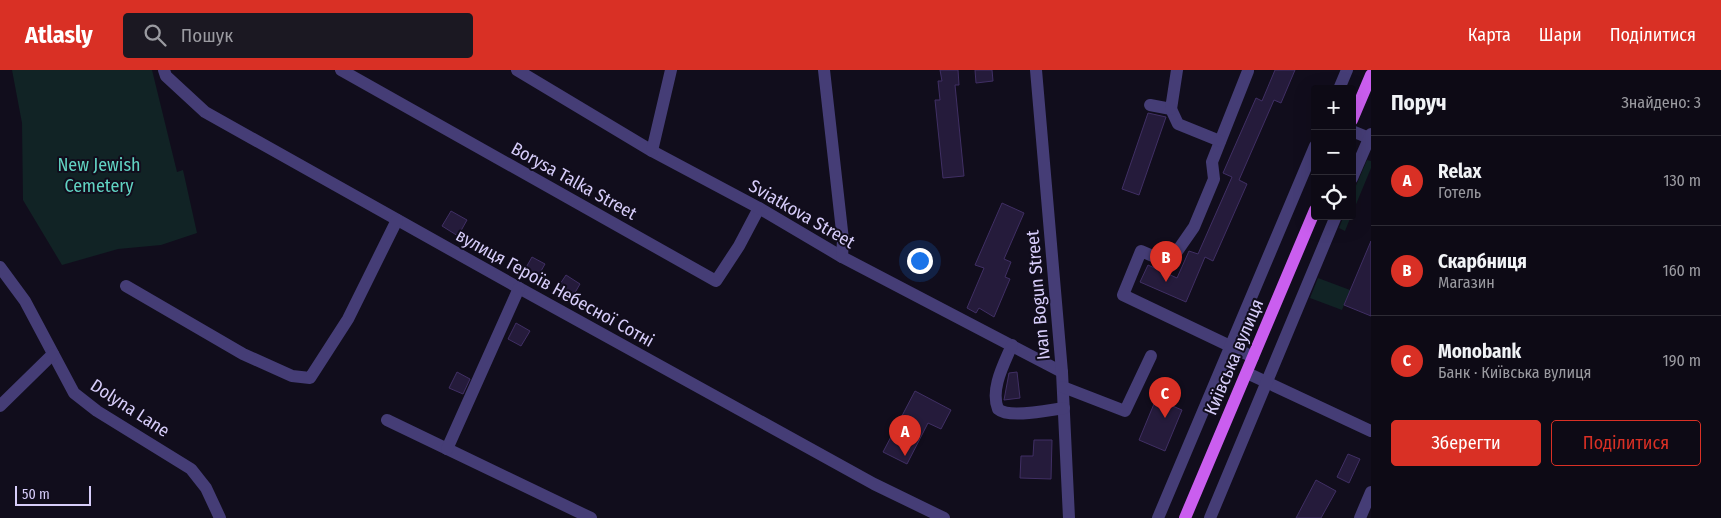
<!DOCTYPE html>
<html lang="uk">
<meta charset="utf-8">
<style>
:root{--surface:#0d0a15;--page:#1b1822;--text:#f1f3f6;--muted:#9a9aa0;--line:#2d2b34;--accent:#d93025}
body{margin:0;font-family:"Fira Sans Condensed",sans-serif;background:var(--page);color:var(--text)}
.controls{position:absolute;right:15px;top:15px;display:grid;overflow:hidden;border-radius:5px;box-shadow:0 5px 20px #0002}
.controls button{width:45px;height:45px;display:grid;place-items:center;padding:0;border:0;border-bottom:1px solid var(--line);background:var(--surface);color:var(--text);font:25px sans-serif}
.scale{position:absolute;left:15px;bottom:12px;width:76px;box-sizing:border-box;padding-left:5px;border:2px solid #d7cdfa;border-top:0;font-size:14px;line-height:18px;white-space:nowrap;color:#d7cdfa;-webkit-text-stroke:4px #110d1c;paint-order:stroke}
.you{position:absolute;left:919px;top:190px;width:18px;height:18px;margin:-12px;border:4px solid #fff;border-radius:50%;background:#1a73e8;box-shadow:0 0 0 8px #1a73e833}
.badge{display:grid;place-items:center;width:32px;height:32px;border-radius:50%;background:var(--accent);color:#fff;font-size:16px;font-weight:700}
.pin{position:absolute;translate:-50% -41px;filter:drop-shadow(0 1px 2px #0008)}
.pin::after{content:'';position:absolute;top:26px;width:18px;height:15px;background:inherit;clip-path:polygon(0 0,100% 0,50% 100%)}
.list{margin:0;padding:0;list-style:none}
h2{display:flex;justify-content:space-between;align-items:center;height:65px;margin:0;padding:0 20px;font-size:21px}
h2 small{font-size:16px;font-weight:400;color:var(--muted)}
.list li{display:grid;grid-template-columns:32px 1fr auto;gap:15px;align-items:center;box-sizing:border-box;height:90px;padding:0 20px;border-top:1px solid var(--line)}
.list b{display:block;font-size:19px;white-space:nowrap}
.list p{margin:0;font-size:16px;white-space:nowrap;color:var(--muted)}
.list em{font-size:16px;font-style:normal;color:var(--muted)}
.actions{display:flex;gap:10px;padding:15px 20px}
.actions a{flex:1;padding:11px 0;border:1px solid var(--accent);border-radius:5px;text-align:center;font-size:18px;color:var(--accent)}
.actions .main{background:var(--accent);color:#fff}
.icon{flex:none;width:28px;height:28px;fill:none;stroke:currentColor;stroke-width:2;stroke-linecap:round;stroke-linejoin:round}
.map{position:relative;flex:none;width:1371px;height:448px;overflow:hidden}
header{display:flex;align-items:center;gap:30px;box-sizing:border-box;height:70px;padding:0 25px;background:var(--accent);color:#fff}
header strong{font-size:24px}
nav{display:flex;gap:28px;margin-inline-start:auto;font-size:18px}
.search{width:350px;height:45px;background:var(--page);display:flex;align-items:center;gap:12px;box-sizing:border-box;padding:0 18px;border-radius:5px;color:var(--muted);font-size:19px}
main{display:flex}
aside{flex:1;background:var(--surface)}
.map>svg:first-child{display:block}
.green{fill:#112325}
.building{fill:#251b3b;stroke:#402f64}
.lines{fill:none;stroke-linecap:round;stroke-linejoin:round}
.minor{stroke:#453d76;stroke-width:12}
.major{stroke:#ca5eef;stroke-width:12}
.labels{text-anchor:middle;stroke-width:4;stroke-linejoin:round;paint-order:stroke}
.park-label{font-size:18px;fill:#61d2c2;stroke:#110d1c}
.street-label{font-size:18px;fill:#d7cdfa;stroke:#110d1c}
</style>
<header>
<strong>Atlasly</strong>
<div class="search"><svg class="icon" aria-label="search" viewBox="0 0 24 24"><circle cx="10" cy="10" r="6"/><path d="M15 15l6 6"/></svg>Пошук</div>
<nav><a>Карта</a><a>Шари</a><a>Поділитися</a></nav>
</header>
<main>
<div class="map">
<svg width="1371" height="448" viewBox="0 0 1371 448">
<rect width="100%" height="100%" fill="#110d1c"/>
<g class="green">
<path d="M 12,0 L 152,0 L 177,102 L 183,100 L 197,163 L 161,175 L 118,179 L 62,195 L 23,130 L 22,53 Z"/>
<path d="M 1367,90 L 1371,91 L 1371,98 L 1352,144 L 1352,125 Z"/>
<path d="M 1344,146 L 1351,146 L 1345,161 L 1339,158 Z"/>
<path d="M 1318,208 L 1350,220 L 1342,240 L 1310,228 Z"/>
</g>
<g class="building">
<path d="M 940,0 L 958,0 L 959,15 L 955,15 L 964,106 L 943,108 L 935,30 L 940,30 L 938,11 L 942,11 Z"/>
<path d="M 975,0 L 992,0 L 993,11 L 976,13 Z"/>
<path d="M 1275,0 L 1295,0 L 1281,33 L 1274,30 L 1239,110 L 1247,114 L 1213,191 L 1205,187 L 1186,232 L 1140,212 L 1148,195 L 1177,208 L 1189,181 L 1198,184 L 1232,107 L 1223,103 L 1256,28 L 1262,31 Z"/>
<path d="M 1148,43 L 1166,47 L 1139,125 L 1122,119 Z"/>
<path d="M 1002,133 L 1024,143 L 1004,189 L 1011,192 L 1005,207 L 1010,209 L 994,247 L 979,238 L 976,243 L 967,238 L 984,198 L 975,195 Z"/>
<path d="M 451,141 L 467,150 L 458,166 L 442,156 Z"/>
<path d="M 1371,171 L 1371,246 L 1344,235 Z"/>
<path d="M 532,187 L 545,194 L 537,208 L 524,201 Z"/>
<path d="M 566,205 L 580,214 L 573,226 L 558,217 Z"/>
<path d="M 516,253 L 530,261 L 521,276 L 508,269 Z"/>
<path d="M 457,302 L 470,309 L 463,324 L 449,318 Z"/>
<path d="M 1017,302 L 1020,328 L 1004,330 L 1009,303 Z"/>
<path d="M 915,321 L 951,340 L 941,359 L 928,353 L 907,394 L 883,382 Z"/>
<path d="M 1156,329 L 1182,340 L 1165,381 L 1139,370 Z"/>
<path d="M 1034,370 L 1052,370 L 1051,409 L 1020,408 L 1021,386 L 1033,386 Z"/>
<path d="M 1348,384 L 1360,389 L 1349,413 L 1337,407 Z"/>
<path d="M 1316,410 L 1336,421 L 1321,448 L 1296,448 Z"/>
</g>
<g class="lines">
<g class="minor">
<path d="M 164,0 L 166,6 L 205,42 L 519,218 L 874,414 L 944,448"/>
<path d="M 341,0 L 716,211 L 739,176 L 759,138"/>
<path d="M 517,0 L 652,81 L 759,138 L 842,187 L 1062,302"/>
<path d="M 824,0 L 843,170 L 842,187"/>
<path d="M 1036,0 L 1062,302 L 1069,448"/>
<path d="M 1248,1 L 1212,92 L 1214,109 L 1194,157 L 1169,193 L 1141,181 L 1123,225 L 1253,287"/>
<path d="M 1339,19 L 1347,0"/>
<path d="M 1150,35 L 1171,39 L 1178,54 L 1220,71"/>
<path d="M 1171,39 L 1177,0"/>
<path d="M 1352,61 L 1369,68"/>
<path d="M 652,81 L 671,0"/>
<path d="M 1352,108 L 1371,64"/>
<path d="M 0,197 L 25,231 L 74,323 L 97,341 L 191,399 L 206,418 L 220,448"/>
<path d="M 126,216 L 243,284 L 292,306 L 310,308 L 348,249 L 397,150"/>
<path d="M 1012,275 C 1004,294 990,319 998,339 C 1009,349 1049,340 1064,338"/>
<path d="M 1247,303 L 1371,361"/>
<path d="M 1063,317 L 1125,341 L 1151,286"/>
<path d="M 0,336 L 53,284"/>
<path d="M 387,350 L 591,448"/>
<path d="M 447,379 L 519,218"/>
<path d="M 1158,448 L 1315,76"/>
<path d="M 1210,448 L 1336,146"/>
<path d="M 1360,448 L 1371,422"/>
</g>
<g class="major">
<path d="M 1352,50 L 1371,5"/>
<path d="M 1185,448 L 1315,140"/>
</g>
</g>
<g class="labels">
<g class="park-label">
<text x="99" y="101">New Jewish<tspan x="99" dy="21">Cemetery</tspan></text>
</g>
<g class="street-label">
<text transform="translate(574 111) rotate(29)" y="6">Borysa Talka Street</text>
<text transform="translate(802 144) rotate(30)" y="6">Sviatkova Street</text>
<text transform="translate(555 218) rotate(29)" y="6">вулиця Героїв Небесної Сотні</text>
<text transform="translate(1038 225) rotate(-95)" y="6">Ivan Bogun Street</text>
<text transform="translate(1234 287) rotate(-67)" y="6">Київська вулиця</text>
<text transform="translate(130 338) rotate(33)" y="6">Dolyna Lane</text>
</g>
</g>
</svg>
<div class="controls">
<button>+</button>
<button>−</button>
<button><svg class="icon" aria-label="locate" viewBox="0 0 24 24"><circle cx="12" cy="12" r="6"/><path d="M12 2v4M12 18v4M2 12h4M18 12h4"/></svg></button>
</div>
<div class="scale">50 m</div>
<div class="you"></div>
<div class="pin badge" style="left:905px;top:386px">A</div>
<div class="pin badge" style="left:1166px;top:212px">B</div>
<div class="pin badge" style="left:1165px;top:348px">C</div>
</div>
<aside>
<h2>Поруч<small>Знайдено: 3</small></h2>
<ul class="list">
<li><span class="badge">A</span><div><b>Relax</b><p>Готель</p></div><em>130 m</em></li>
<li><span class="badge">B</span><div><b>Скарбниця</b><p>Магазин</p></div><em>160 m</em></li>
<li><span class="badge">C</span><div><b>Monobank</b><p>Банк · Київська вулиця</p></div><em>190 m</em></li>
</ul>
<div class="actions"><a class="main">Зберегти</a><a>Поділитися</a></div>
</aside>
</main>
